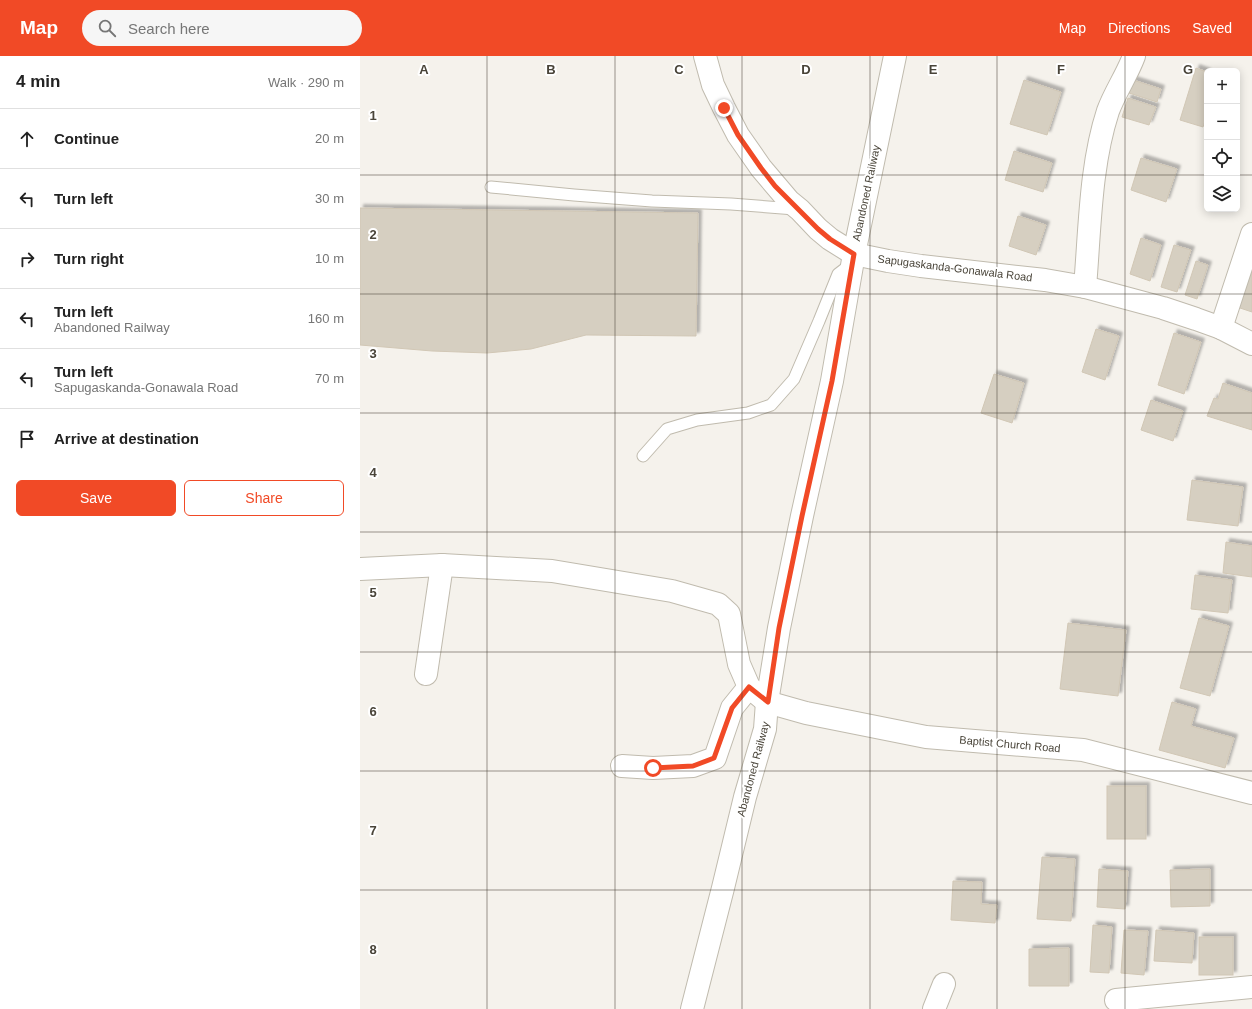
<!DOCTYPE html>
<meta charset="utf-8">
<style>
:root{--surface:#fff;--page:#f6f6f6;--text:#222;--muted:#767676;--line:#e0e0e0;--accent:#f14a26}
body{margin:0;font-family:Helvetica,sans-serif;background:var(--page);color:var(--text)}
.controls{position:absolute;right:12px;top:12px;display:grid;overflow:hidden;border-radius:6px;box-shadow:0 2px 10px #0003}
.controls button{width:36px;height:36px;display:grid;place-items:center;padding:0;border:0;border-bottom:1px solid var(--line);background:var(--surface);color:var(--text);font:20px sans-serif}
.stop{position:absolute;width:12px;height:12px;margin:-9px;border:3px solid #f14a26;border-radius:50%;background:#fff}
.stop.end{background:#f14a26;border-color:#fff;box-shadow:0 1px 4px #0008}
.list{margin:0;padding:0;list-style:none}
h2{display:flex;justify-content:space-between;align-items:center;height:52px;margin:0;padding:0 16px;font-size:17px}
h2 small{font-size:13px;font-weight:400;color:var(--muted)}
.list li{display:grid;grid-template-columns:26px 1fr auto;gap:12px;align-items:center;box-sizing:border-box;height:60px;padding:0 16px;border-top:1px solid var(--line)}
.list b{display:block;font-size:15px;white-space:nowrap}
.list p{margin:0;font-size:13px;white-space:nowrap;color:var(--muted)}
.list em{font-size:13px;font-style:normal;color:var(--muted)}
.actions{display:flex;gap:8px;padding:12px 16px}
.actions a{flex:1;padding:9px 0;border:1px solid var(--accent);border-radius:6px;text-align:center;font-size:14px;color:var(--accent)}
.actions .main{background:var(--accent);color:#fff}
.icon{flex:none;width:22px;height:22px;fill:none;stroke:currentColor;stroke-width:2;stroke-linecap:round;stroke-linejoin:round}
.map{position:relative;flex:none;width:892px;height:953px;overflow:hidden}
header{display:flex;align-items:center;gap:24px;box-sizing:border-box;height:56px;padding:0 20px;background:var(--accent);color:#fff}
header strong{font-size:19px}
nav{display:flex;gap:22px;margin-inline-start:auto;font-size:14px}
.search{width:280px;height:36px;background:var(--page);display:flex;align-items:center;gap:10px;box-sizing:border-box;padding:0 14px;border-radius:22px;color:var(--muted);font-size:15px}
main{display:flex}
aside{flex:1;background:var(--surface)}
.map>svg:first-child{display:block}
.building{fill:#d6cfc1;stroke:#d1c7b5;filter:url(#shadow)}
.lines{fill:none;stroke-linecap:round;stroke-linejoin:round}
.service-casing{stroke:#c0bbae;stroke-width:13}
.minor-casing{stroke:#c0bbae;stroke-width:24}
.tertiary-casing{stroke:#c0bbae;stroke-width:24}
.service{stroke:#fff;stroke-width:11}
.minor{stroke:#fff;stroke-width:22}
.tertiary{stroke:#fff;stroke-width:22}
.route{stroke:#f14a26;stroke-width:5}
.grid{fill:none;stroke:#494439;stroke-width:1;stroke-opacity:0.55}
.labels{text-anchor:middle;stroke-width:4;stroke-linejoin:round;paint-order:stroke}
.street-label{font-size:11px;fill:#494439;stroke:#fff}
.grid-label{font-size:13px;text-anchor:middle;font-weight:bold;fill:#494439;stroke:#fff;stroke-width:4;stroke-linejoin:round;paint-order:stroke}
</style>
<header>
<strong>Map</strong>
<div class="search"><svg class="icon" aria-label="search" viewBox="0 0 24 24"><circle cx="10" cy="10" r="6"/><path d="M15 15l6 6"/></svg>Search here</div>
<nav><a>Map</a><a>Directions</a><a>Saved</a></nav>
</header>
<main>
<aside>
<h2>4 min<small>Walk · 290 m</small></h2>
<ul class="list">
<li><svg class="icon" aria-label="ahead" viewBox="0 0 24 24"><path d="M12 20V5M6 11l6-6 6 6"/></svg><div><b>Continue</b></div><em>20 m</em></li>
<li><svg class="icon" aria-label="left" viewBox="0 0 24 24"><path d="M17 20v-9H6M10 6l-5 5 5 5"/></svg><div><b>Turn left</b></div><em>30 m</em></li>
<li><svg class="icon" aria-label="right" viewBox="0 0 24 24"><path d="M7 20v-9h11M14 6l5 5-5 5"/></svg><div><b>Turn right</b></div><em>10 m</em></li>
<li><svg class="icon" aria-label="left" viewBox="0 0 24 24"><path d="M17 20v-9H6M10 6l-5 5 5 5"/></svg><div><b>Turn left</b><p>Abandoned Railway</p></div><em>160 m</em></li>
<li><svg class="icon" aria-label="left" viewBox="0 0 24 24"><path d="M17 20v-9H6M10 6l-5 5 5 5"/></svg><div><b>Turn left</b><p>Sapugaskanda-Gonawala Road</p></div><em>70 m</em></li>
<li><svg class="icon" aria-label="arrive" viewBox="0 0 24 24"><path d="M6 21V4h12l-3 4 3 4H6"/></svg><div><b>Arrive at destination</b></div></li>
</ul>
<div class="actions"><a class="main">Save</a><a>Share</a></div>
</aside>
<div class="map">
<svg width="892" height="953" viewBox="0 0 892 953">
<defs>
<filter id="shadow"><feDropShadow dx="3.5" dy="-3.5" stdDeviation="1" flood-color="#0004"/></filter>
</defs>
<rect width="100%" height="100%" fill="#f5f2ec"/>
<g class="building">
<path d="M 836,12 L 847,16 L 847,59 L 843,71 L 820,64 Z"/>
<path d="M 770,23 L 801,33 L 797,46 L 766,36 Z"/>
<path d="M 664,24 L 701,36 L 687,79 L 650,68 Z"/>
<path d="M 768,42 L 796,51 L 789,69 L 762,61 Z"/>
<path d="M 654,95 L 692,107 L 683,136 L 645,124 Z"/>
<path d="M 781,102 L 817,113 L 806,146 L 771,134 Z"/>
<path d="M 0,152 L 338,157 L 336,280 L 226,279 L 171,293 L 127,297 L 72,295 L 0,289 Z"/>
<path d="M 658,160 L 686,169 L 676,199 L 649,190 Z"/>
<path d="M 781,182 L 801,189 L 790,225 L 770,218 Z"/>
<path d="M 814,189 L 831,194 L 817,236 L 801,231 Z"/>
<path d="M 836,205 L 848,209 L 837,243 L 825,239 Z"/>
<path d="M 888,215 L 892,216 L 892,256 L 877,251 Z"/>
<path d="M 736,273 L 759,280 L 745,324 L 722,316 Z"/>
<path d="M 814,277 L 841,286 L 824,338 L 798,329 Z"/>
<path d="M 634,318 L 664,327 L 652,367 L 621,357 Z"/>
<path d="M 863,327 L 892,337 L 892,374 L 847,360 L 854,342 L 858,343 Z"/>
<path d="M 791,344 L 823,355 L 813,385 L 781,374 Z"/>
<path d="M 832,424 L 883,431 L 878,470 L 827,464 Z"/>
<path d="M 866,486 L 892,490 L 892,521 L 863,517 Z"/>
<path d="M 835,519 L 872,524 L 868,557 L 831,553 Z"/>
<path d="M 839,562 L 869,570 L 850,640 L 820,632 Z"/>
<path d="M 708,567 L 766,574 L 758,640 L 700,633 Z"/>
<path d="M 812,646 L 836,653 L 831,670 L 874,682 L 865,712 L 799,694 Z"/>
<rect x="747" y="730" width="39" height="53"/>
<path d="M 682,801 L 715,803 L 711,865 L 677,863 Z"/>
<path d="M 739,813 L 768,815 L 765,853 L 737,851 Z"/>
<path d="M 850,813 L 850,850 L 811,851 L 810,814 Z"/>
<path d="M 593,825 L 622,826 L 621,848 L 637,849 L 635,867 L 591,864 Z"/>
<path d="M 733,869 L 752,871 L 749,917 L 730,916 Z"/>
<path d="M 764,874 L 788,875 L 784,919 L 761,917 Z"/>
<path d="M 796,874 L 834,877 L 832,907 L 794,905 Z"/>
<rect x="839" y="881" width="34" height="38"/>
<path d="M 709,892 L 709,930 L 669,930 L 669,893 Z"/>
</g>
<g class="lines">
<defs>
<g id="service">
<path d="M 131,131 L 214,139 L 292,145 L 371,148 L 435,153"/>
<path d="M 283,400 L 307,373 L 337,364 L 388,357 L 411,349 L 434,323 L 459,265 L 478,218 L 491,208"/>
</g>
<g id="minor">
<path d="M 725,231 C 730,173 730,110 748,55 C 755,36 767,19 774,0"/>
<path d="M 861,272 L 892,178"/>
<path d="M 0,513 L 82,509 L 192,515 L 312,535 L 358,548 L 369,558 L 379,608 L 389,631 L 407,646 L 446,657 L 566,681 L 723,694 L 892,737"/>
<path d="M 66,618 L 82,509"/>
<path d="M 262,710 L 293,712 L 333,710 L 355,702 L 372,652 L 389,631"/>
<path d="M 756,944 L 892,931"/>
<path d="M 332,953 L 363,832 L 385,741 L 405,673 L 407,646 L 419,572 L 442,460 L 472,325 L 494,198 L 535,0"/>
<path d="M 574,953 L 584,928"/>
</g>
<path id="tertiary" d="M 345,0 L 353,29 L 364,52 L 378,79 L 401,112 L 429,145 L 440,154 L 458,173 L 470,183 L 494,198 L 528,205 L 561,210 L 685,224 L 725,231 L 803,252 L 836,263 L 861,272 L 892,288"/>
</defs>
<use href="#service" class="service-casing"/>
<use href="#minor" class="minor-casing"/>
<use href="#tertiary" class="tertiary-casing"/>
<use href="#service" class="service"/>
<use href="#minor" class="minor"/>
<use href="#tertiary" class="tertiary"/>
</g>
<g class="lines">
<path class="route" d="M 293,712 L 333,710 L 354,702 L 372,652 L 389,631 L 408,646 L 419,572 L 442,460 L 472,325 L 494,198 L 470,183 L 458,173 L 415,130 L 401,112 L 378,79 L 364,52"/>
</g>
<path class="grid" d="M 127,0 L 127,953M 255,0 L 255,953M 382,0 L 382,953M 510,0 L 510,953M 637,0 L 637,953M 765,0 L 765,953M 0,119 L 847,119M 877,119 L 892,119M 0,238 L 892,238M 0,357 L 892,357M 0,476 L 892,476M 0,596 L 892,596M 0,715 L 892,715M 0,834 L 892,834"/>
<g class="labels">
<g class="street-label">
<text transform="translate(506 137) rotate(-78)" y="4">Abandoned Railway</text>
<text transform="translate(595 212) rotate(7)" y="4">Sapugaskanda-Gonawala Road</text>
<text transform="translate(650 688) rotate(5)" y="4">Baptist Church Road</text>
<text transform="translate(393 713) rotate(-75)" y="4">Abandoned Railway</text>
</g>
</g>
<g class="grid-label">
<text x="64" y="18">A</text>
<text x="191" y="18">B</text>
<text x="319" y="18">C</text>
<text x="446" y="18">D</text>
<text x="573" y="18">E</text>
<text x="701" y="18">F</text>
<text x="828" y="18">G</text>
<text x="13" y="64">1</text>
<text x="13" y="183">2</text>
<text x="13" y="302">3</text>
<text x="13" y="421">4</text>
<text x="13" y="541">5</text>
<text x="13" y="660">6</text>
<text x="13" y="779">7</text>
<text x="13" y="898">8</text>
</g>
</svg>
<div class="controls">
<button>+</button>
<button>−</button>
<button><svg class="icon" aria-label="locate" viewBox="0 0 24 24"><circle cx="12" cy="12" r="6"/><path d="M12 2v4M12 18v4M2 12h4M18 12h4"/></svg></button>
<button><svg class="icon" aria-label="layers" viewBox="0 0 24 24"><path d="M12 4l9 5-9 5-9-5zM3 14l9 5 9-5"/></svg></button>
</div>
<div class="stop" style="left:293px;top:712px"></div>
<div class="stop end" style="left:364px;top:52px"></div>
</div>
</main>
